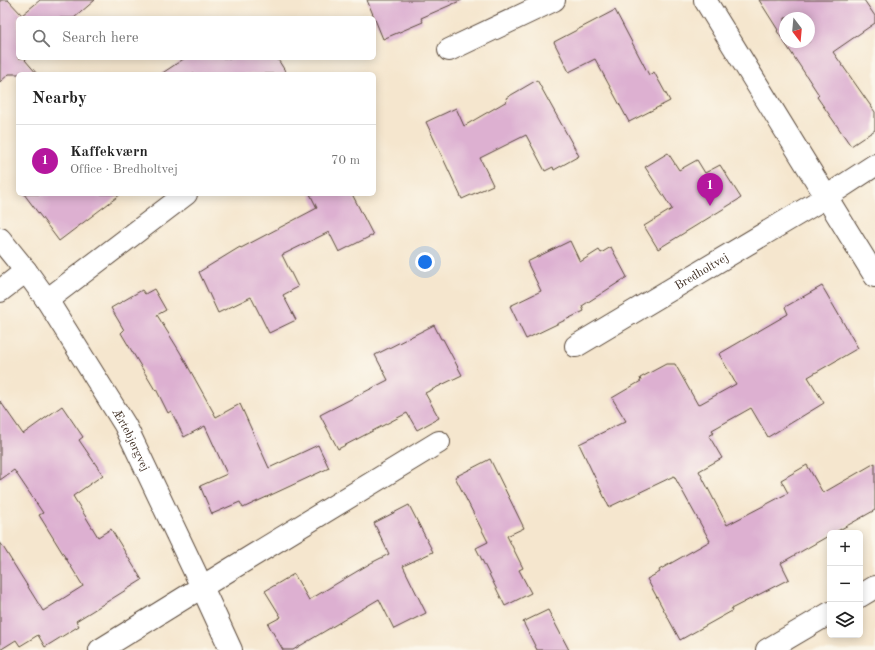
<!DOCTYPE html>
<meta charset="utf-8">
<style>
:root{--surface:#fff;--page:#f2f2f2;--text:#222;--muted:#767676;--line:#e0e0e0;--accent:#b5179e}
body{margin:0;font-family:"Old Standard TT",serif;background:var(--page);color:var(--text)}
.controls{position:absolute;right:12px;bottom:12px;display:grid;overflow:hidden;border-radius:6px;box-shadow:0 2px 10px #0003}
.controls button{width:36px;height:36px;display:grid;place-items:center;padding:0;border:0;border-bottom:1px solid var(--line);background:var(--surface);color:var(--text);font:20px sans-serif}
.compass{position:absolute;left:779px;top:12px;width:36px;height:36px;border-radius:50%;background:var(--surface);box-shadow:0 2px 10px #0003;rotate:164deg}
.you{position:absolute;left:425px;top:262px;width:14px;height:14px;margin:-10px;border:3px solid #fff;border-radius:50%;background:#1a73e8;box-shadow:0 0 0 6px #1a73e833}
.badge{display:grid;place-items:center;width:26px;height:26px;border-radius:50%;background:var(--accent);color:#fff;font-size:13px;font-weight:700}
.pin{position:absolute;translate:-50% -33px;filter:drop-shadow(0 1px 2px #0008)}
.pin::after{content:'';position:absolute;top:21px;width:14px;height:12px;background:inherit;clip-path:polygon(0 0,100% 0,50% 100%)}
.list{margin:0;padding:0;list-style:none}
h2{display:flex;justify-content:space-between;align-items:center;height:52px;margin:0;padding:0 16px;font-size:17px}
h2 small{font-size:13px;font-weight:400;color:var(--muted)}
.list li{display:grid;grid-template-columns:26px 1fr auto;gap:12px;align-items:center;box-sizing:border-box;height:72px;padding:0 16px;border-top:1px solid var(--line)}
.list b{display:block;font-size:15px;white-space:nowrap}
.list p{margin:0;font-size:13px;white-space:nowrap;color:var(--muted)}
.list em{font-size:13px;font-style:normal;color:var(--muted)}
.icon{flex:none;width:22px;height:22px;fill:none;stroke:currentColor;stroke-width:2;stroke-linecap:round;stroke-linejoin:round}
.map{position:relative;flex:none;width:875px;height:650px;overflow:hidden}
.search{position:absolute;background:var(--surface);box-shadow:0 2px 10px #0003;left:16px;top:16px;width:360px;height:44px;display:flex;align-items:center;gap:10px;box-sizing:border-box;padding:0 14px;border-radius:6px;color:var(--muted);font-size:15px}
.panel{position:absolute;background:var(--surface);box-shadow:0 2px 10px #0003;left:16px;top:72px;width:360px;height:124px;border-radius:6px}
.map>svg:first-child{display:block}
.building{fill:#ddb0d1;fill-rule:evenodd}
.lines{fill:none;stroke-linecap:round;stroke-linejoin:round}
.minor-casing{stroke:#574638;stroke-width:24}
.minor{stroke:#fff;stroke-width:22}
.labels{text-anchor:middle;stroke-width:3;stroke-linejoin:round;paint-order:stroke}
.street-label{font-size:12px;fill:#3b2a1e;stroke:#fbf7ec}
</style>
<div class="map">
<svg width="875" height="650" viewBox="0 0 875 650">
<rect width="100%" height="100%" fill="#fbf7ec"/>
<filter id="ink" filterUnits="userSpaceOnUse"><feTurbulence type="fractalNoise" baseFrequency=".025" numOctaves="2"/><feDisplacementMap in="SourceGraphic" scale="8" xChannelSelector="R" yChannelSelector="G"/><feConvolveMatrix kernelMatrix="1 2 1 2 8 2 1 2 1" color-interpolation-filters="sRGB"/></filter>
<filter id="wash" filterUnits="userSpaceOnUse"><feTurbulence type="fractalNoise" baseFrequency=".012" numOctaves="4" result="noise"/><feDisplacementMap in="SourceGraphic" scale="16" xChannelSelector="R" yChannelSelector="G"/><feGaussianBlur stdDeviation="0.9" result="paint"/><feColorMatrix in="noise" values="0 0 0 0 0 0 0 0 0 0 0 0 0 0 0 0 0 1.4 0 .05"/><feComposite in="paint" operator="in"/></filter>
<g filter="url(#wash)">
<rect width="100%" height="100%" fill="#f5e6ce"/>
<g id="blocks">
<g class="building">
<path d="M 0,0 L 8,0 L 22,15 L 40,0 L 95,0 L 74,18 L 18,18 L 18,58 L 27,58 L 25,60 L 37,74 L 9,74 L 0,82 Z"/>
<path d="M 367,0 L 462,0 L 421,18 L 423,22 L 383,39 Z"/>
<path d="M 759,0 L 864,0 L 875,16 L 875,23 L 833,52 L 875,112 L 875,130 L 851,146 L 817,97 L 819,95 L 777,31 L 778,30 ZM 785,18 L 809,18 L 809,42 L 785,42 Z"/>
<path d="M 615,10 L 649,75 L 654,72 L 670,101 L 629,122 L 595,59 L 569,72 L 554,42 Z"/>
<path d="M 185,58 L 277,58 L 287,74 L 161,74 Z"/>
<path d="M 537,80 L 579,156 L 554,170 L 553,167 L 545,171 L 526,135 L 480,158 L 493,185 L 462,199 L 426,122 L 456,108 L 464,126 L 507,101 L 506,98 Z"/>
<path d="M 668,153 L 679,170 L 697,160 L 705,173 L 720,165 L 741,198 L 658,249 L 644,226 L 672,209 L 645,167 Z"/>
<path d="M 24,194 L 121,194 L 59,241 Z"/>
<path d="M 310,194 L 352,194 L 373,235 L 339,252 L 329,232 L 282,255 L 298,287 L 283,295 L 296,320 L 269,333 L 251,297 L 218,313 L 199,272 L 240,247 L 241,248 L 317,208 Z"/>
<path d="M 570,241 L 580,262 L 599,250 L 601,253 L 611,247 L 627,277 L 582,306 L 584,311 L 526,339 L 510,306 L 541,291 L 527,262 Z"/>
<path d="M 822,286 L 858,348 L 808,377 L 824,403 L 768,437 L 751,408 L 712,430 L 714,433 L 709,436 L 722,458 L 699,471 L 727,525 L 788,493 L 781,480 L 807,465 L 823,493 L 875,463 L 875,510 L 834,533 L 830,533 L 830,535 L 781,563 L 789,579 L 731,609 L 732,611 L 680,640 L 647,579 L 660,572 L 659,570 L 710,541 L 674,476 L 609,507 L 579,444 L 626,421 L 612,398 L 641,381 L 640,378 L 666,364 L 675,364 L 698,405 L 736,384 L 719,354 L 788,314 L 785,307 Z"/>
<path d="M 154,289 L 166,310 L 157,315 L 180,352 L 216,417 L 240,404 L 269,468 L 318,445 L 329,468 L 243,508 L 240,502 L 212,514 L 200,486 L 227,474 L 205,426 L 184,437 L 171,411 L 168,413 L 156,389 L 155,390 L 121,333 L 124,330 L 111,308 L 142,290 L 145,294 Z"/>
<path d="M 434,325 L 441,339 L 443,339 L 462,375 L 425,393 L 439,418 L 417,430 L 407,413 L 338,449 L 320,415 L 388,380 L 375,355 Z"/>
<path d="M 0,401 L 23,434 L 62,406 L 83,437 L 79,440 L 103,475 L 73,496 L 98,537 L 111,529 L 142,580 L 76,621 L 79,626 L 45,647 L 38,635 L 20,646 L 16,640 L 0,650 L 0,542 L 43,611 L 83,586 L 39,515 L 43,513 L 14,470 L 0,480 Z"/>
<path d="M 490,459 L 524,528 L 507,536 L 523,568 L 519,570 L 531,593 L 505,606 L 476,548 L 488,542 L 455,477 Z"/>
<path d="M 409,505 L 433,552 L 403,566 L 426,613 L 394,629 L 379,599 L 293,650 L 283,650 L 268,624 L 281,617 L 265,591 L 294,574 L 309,600 L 371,563 L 389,554 L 374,523 Z"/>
<path d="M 548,610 L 569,650 L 537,650 L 523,622 Z"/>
</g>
</g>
</g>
<g filter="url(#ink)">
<use href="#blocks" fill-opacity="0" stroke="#574638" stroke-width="1"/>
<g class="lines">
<defs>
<g id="minor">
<path d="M 705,0 L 875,276"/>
<path d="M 449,50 L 554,0"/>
<path id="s1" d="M 0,239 L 26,271 L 47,300 L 125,425 L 202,587 L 231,650"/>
<path d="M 0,291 L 26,271"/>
<path d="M 47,300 L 186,194"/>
<path id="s2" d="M 576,346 L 826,197 L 875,165"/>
<path d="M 860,596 L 875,587"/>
<path d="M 100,650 L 226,572 L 439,442"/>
<path d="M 767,650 L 830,613"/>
</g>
</defs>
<use href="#minor" class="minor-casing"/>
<use href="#minor" class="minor"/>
</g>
</g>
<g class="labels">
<g class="street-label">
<text dy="4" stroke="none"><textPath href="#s2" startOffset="146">Bredholtvej</textPath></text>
<text dy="4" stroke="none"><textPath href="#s1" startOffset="240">Ærtebjergvej</textPath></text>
</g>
</g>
</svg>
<div class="controls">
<button>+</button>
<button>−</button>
<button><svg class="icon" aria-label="layers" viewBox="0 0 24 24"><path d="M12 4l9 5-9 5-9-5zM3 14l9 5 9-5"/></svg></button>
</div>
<svg class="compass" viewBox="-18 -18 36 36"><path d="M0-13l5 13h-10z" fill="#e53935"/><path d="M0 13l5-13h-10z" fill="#767676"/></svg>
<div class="you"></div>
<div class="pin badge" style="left:710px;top:206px">1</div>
<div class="search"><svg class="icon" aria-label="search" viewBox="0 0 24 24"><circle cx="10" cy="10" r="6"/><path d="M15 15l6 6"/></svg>Search here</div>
<section class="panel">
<h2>Nearby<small></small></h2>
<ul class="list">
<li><span class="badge">1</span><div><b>Kaffekværn</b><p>Office · Bredholtvej</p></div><em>70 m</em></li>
</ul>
</section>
</div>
